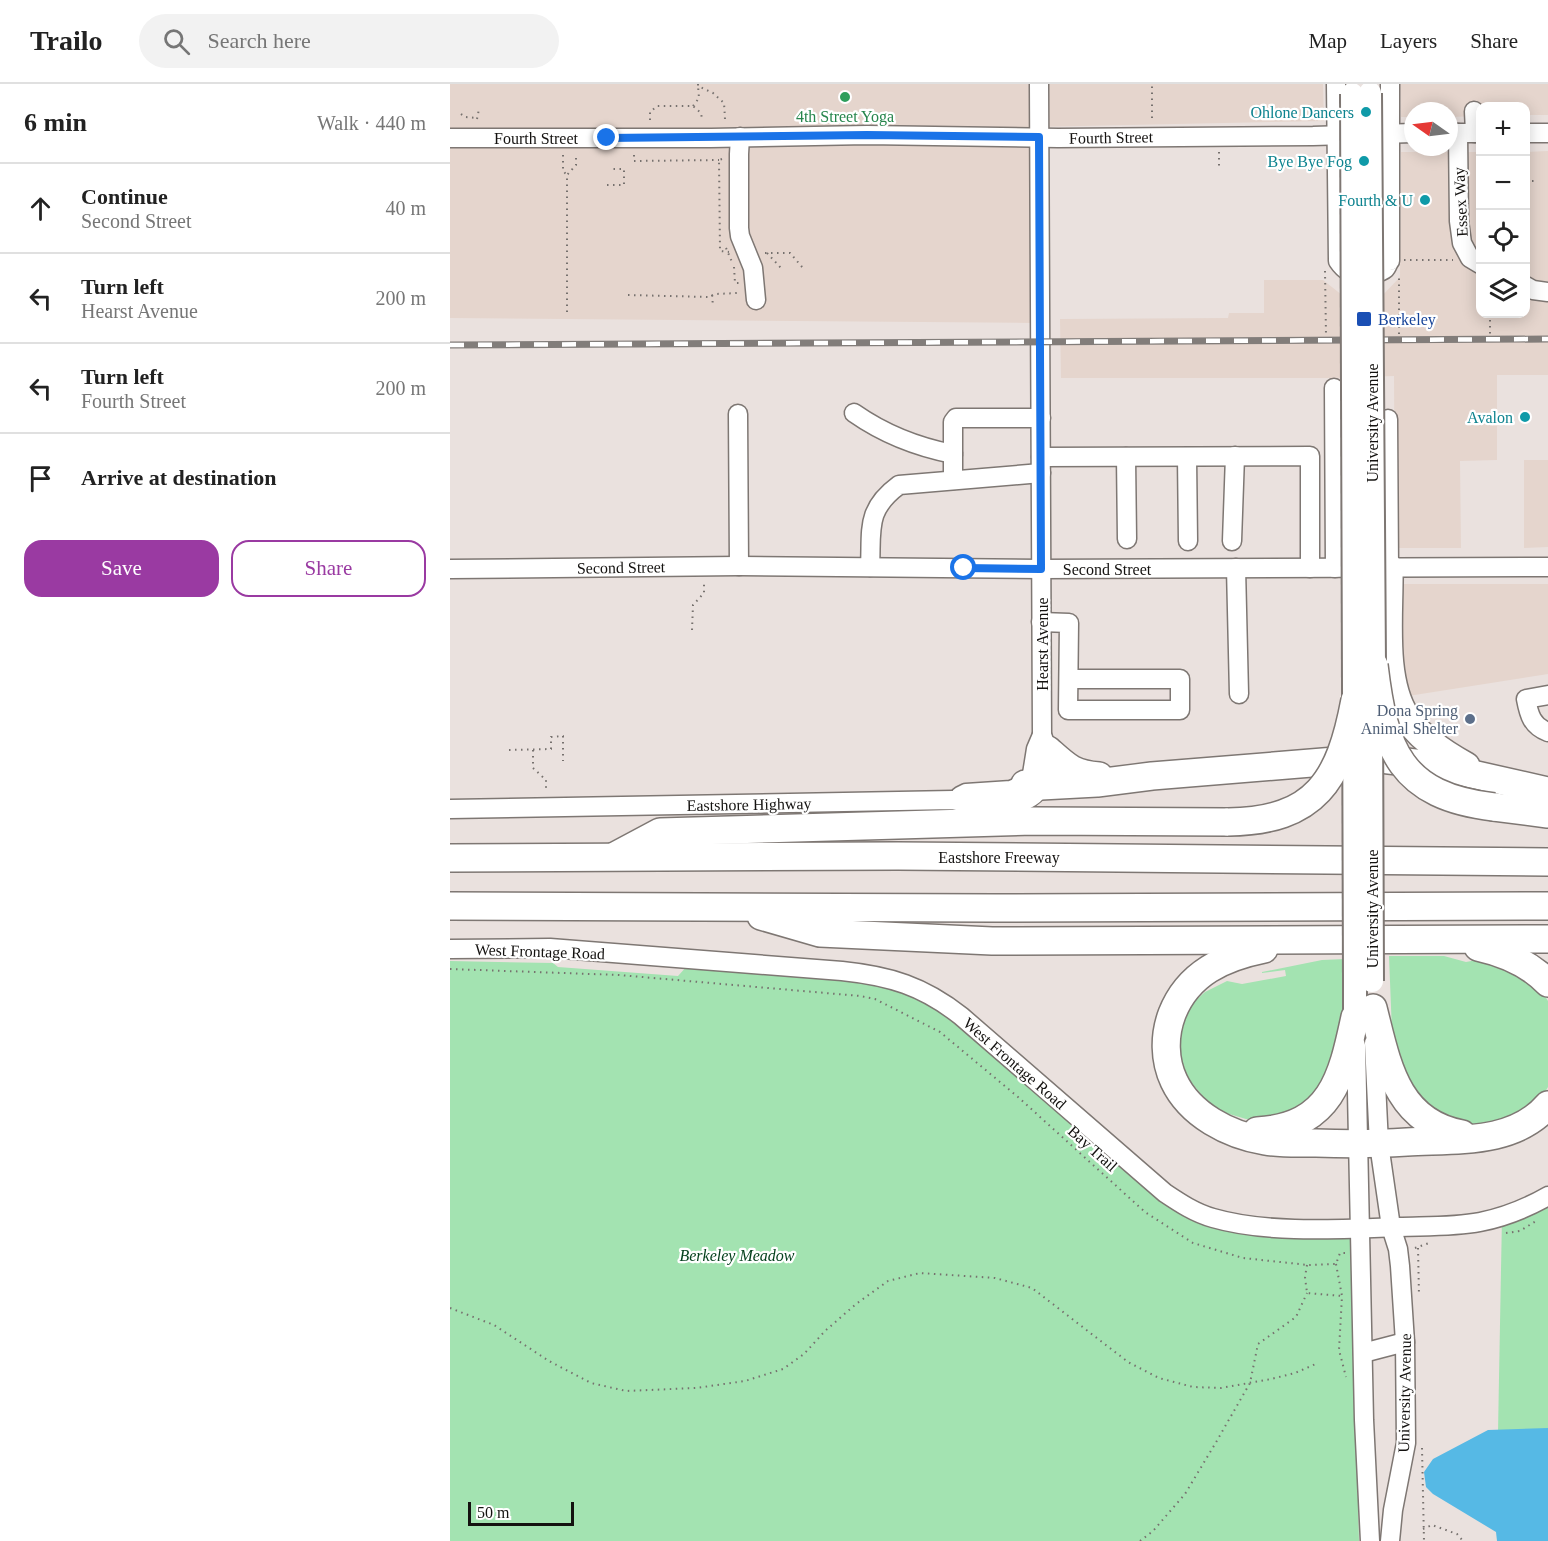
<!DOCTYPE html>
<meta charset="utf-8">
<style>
:root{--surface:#fff;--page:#f2f2f2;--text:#222;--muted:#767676;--line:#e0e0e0;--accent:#9a3aa2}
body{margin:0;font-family:Georgia,serif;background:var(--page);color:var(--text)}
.controls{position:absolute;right:18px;top:18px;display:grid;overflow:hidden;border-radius:12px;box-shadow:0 3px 15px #0003}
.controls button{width:54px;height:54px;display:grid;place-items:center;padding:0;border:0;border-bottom:2px solid var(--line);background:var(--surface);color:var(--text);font:30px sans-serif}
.compass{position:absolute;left:954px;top:18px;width:54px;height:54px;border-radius:50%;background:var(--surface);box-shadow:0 3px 15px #0003;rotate:284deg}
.scale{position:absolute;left:18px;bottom:15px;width:106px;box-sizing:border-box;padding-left:6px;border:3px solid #141210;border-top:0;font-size:16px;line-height:21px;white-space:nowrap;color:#141210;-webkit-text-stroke:4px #fff;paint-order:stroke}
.stop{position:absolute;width:18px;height:18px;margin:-14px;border:4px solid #1a73e8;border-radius:50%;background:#fff}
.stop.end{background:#1a73e8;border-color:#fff;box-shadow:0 2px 6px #0008}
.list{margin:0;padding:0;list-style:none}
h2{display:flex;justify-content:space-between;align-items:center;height:78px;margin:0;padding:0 24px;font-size:26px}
h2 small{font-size:20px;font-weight:400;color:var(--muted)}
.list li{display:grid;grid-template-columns:39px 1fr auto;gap:18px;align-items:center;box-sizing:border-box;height:90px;padding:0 24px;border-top:2px solid var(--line)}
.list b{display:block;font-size:22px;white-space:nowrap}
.list p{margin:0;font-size:20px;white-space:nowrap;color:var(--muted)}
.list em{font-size:20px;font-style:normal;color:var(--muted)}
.actions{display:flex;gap:12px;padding:18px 24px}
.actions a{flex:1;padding:14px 0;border:2px solid var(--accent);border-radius:18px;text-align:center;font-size:21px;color:var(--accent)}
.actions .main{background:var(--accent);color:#fff}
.icon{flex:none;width:33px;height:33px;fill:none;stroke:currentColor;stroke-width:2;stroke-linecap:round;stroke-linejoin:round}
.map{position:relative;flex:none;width:1098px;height:1457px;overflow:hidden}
header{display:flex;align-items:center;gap:36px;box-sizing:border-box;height:84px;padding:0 30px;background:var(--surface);border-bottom:2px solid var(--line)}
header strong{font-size:28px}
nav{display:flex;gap:33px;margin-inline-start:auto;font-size:21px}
.search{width:420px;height:54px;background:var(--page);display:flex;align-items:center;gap:15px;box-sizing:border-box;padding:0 21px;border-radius:33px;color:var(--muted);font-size:22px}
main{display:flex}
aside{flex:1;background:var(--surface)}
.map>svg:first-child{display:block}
.built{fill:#e5d5cd}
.green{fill:#a3e3b1}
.water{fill:#56b9e5}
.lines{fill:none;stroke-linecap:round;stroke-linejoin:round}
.minor-casing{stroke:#7e7773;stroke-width:21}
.major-casing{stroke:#7e7773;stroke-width:26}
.highway-casing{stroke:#7e7773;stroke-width:30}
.path{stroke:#76716e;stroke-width:2;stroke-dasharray:1.5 4.5;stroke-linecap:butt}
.minor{stroke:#fff;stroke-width:18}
.major{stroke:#fff;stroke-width:22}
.highway{stroke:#fff;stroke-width:27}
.rail-casing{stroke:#827d7a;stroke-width:7}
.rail{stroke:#fff;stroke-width:4.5;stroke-dasharray:14;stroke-linecap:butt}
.major-bridge-casing{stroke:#7e7773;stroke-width:26;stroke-linecap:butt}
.highway-bridge-casing{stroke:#7e7773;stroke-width:30;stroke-linecap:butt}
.major-bridge{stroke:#fff;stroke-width:22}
.highway-bridge{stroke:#fff;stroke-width:27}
.route{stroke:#1a73e8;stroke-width:8}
.leisure-dot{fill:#2e9e5b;stroke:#fff;stroke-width:2}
.culture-dot{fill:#0f9aa8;stroke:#fff;stroke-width:2}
.transit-dot{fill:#1a4fb4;stroke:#fff;stroke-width:2}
.service-dot{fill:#5c6f8a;stroke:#fff;stroke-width:2}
.labels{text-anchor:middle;stroke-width:4.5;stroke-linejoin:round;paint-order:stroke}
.culture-label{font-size:16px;fill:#0d838f;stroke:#fff;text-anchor:end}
.leisure-label{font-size:16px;fill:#27864d;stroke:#fff}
.street-label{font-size:16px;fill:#141210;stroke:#fff}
.transit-label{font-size:16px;fill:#164399;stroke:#fff;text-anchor:start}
.service-label{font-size:16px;fill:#4e5e75;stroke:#fff;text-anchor:end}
.park-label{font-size:16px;font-style:italic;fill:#05411d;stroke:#fff}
</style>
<header>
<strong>Trailo</strong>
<div class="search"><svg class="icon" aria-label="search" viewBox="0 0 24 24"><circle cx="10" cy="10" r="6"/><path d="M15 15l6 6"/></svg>Search here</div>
<nav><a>Map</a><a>Layers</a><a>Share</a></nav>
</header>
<main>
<aside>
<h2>6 min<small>Walk · 440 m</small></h2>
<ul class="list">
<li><svg class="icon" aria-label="ahead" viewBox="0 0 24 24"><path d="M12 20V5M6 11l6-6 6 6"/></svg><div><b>Continue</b><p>Second Street</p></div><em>40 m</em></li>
<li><svg class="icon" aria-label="left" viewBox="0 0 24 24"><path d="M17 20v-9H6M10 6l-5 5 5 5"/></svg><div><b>Turn left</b><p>Hearst Avenue</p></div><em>200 m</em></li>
<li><svg class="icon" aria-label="left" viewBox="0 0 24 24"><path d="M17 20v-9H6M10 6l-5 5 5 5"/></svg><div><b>Turn left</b><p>Fourth Street</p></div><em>200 m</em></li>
<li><svg class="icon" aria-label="arrive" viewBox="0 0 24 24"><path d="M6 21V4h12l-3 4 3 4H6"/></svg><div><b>Arrive at destination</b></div></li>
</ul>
<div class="actions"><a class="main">Save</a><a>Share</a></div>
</aside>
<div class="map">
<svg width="1098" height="1457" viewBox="0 0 1098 1457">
<rect width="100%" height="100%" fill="#eae1de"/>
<g class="built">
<path d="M 0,0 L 873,0 L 874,37 L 582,43 L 583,239 L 0,234 Z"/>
<path d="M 950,0 L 1098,0 L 1098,31 L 1076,31 L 1076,22 L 1030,22 L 1030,32 L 999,33 L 999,27 L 963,27 L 963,33 L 951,33 Z"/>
<path d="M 1098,67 L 1098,291 L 1047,291 L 1047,376 L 1010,377 L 1011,464 L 945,464 L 944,292 L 880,294 L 611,294 L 610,235 L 778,234 L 779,229 L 814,229 L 814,196 L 873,196 L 892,211 L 930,214 L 950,193 L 951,68 L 1030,68 L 1030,230 L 1076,230 L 1076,68 Z"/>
<path d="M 1074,376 L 1098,376 L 1098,463 L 1074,464 Z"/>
<path d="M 946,500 L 1098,500 L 1098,590 L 958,612 L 951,594 Z"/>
</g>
<g class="green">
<path d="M 939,872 L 994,872 L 1016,878 L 1032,875 L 1039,876 L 1089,903 L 1098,917 L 1098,1003 L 1092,1013 L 1058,1036 L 1021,1042 L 985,1029 L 954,994 L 942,948 Z"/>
<path d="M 896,875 L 897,904 L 888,965 L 878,993 L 848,1026 L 809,1036 L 796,1035 L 769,1027 L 760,1021 L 736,992 L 731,974 L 731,955 L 732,942 L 738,928 L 745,917 L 755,908 L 777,897 L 792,900 L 836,892 L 835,886 L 812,889 L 812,888 L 872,876 Z"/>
<path d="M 0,877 L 103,879 L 108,883 L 228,892 L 238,881 L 391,894 L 476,908 L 752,1131 L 910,1144 L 904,1259 L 909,1457 L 0,1457 Z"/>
<path d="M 1098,1112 L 1098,1345 L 1048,1348 L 1052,1132 Z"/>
</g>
<path class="water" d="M 1098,1344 L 1098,1457 L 1047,1457 L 1046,1448 L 983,1410 L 976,1403 L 974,1388 L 983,1375 L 1038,1346 Z"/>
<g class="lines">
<defs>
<g id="minor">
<path d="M 886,0 L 888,177 C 896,189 907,193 921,190 C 926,189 932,188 935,185 C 936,185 939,177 940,177 L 940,0"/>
<path d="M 1024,27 L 1025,49"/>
<path d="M 999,49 L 1030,49"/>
<path d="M 1008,49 L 1009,137 L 1012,159 L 1020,174 L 1030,180"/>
<path d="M 1076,49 L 1098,49"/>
<path d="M 290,53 L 289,70 L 289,144 L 290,152 L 303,184 L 306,216"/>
<path d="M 0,54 L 261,54 L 417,51 L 608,54 L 863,52 L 963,49"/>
<path d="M 1076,202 L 1083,206 L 1098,208"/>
<path d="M 884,304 L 885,484"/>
<path d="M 404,329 C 434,350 467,363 503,370"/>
<path d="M 288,330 L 289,482"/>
<path d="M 938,335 L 939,484"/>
<path d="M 591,373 L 860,372 L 860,484"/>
<path d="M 676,373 L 677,455"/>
<path d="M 737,373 L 738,457"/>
<path d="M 503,396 L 503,338 L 506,334 L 591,334"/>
<path d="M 782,457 L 785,372"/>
<path d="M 420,483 C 422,446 415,426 449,401 L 591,389"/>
<path d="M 786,484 L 789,610"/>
<path d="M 0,485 L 289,482 L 591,485 L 1098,483"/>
<path d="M 591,538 L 619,539 L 618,626 L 730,626 L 730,595 L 619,595"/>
<path d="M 1098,611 L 1076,615 C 1079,631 1082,642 1098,648"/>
<path d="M 510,712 L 516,709 L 561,706 L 575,700 L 582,690 L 586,665 L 592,651"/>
<path d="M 0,725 L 503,716 C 522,721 545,723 564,720 C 599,713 603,678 592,651 L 589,0"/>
<path d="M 0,865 L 100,864 L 392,887 C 440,892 473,902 511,932 L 715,1109 C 730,1119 745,1129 763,1134 C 818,1150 891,1145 949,1143 C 976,1142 1004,1143 1030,1138 C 1055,1133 1077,1124 1098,1112"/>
<path d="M 924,959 L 929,1060 L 941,1143 L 948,1165 L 950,1182 L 955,1258 L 956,1359 L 943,1426 L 940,1457"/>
<path d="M 906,961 L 914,1336 L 920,1457"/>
<path d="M 913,1269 L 955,1258"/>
</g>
<path id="major" d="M 905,896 L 905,933"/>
<g id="highway">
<path d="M 939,484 C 940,528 931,595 956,633 C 971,655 994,670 1016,682"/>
<path d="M 598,666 C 617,683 623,690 649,692"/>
<path d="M 575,700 L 591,702 L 647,699 L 702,692 L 922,674 L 982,681 L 1098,707"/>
<path d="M 1044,723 L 1098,730"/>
<path d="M 165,772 L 210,748 L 583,737 L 778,738"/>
<path d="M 0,774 L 448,772 L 1098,778"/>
<path d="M 0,822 L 545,824 L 1098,822"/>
<path d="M 311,832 L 370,849 L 542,857 L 1098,855"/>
<path d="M 1028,863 C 1055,869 1079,879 1098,899"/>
<path d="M 814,865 C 774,873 738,889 722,930 C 714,951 714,976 724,997 C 740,1031 779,1051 815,1057 C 832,1060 849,1059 866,1059 C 896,1060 926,1060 957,1058 C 1005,1055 1064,1061 1098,1021"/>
<path d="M 923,924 C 937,979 946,1038 1012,1050"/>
<path d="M 807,1047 C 881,1043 892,994 905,933"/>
</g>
</defs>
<use href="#minor" class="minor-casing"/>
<use href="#major" class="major-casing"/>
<use href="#highway" class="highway-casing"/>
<g class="path">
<path d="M 248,0 L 248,2 L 263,9 L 274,19 L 275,35"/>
<path d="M 243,22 L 249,14 L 248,2"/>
<path d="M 11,30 L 15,33 L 27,34"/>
<path d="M 702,34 L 702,0"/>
<path d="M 27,35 L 29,25"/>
<path d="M 200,36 L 200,28 L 207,22 L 243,22 L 251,29 L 252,35"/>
<path d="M 769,68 L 769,86"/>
<path d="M 113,71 L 113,87 L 117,91"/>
<path d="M 184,71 L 184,77 L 269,76"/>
<path d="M 272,75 L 269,76 L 270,167 L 279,168"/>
<path d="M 1076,97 L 1086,97"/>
<path d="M 157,101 L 174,101 L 174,85 L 162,85"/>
<path d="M 276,164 L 282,178"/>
<path d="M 315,169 L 340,169 L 353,184"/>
<path d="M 317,169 L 331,184"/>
<path d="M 954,176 L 1003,176"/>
<path d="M 284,183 L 285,199 L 289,199"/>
<path d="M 875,187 L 876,251"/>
<path d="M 178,211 L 259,213 L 265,210 L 288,209"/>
<path d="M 262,211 L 263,222"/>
<path d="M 117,228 L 117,91 L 126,81 L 126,70"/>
<path d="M 1040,230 L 1040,250"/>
<path d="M 949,250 L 949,193"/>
<path d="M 242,546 L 243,521 L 254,509 L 254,499"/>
<path d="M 59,666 L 101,665 L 101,653 L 113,652 L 113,677"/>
<path d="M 83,666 L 83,684 L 96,696 L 96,708"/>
<path d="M 0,885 L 169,891 L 410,912 L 425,915 L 490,948 L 568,1013 L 695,1128 L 743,1159 L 793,1174 L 858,1181 L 886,1180 L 890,1169 L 896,1169"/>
<path d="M 1056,1149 L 1070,1147 L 1086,1137"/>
<path d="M 965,1164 L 979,1159"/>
<path d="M 968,1164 L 969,1212"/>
<path d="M 886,1180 L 892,1212 L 889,1266 L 896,1293"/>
<path d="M 857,1181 L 855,1193 L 857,1209 L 892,1212"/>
<path d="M 0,1224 L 44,1241 L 99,1277 L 141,1299 L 176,1307 L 246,1304 L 295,1297 L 333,1285 L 354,1270 L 375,1247 L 406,1220 L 438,1197 L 470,1189 L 545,1194 L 582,1204 L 678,1278 L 709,1294 L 743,1303 L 771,1304 L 821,1295 L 845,1289 L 868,1279"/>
<path d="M 972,1364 L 974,1457"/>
<path d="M 973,1445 L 982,1441 L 1007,1450 L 1013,1457"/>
<path d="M 690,1457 L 703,1447 L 735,1410 L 765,1360 L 800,1299 L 808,1260 L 846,1233 L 857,1209"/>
</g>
<use href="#minor" class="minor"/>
<use href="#major" class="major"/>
<use href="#highway" class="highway"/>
<defs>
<path id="rail" d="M 0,261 L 1098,255"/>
</defs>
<use href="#rail" class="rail-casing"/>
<use href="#rail" class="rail"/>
<defs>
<g id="major-bridge">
<path d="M 920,9 L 924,581 L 921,626 L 922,897"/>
<path d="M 902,10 L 905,896"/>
</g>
<g id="highway-bridge">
<path d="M 924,581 C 934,666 950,712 1044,723"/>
<path d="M 778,738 C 866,737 890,696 905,616"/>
</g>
</defs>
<use href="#major-bridge" class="major-bridge-casing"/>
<use href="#highway-bridge" class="highway-bridge-casing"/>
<use href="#major-bridge" class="major-bridge"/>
<use href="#highway-bridge" class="highway-bridge"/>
</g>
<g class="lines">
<path class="route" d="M 157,54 L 417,51 L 589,53 L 591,485 L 514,484"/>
</g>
<circle class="leisure-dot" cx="395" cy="13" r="6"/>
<g class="culture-dot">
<circle cx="916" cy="28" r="6"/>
<circle cx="914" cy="77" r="6"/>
<circle cx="975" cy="116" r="6"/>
<circle cx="1075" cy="333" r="6"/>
</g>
<rect class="transit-dot" x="906" y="227" width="16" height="16" rx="3"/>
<circle class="service-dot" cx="1020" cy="635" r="6"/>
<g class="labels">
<g class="culture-label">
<text x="904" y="34">Ohlone Dancers</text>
<text x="902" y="83">Bye Bye Fog</text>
<text x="963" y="122">Fourth &amp; U</text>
<text x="1063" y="339">Avalon</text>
</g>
<g class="leisure-label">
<text x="395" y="38">4th Street Yoga</text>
</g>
<g class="street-label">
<text transform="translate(661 53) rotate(-1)" y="6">Fourth Street</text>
<text x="86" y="60">Fourth Street</text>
<text transform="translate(1010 118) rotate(-93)" y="6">Essex Way</text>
<text transform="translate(922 339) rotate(-90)" y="6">University Avenue</text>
<text transform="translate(171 483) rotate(-1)" y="6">Second Street</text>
<text x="657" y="491">Second Street</text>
<text transform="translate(592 560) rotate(-90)" y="6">Hearst Avenue</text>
<text transform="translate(299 720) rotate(-1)" y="6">Eastshore Highway</text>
<text x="549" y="779">Eastshore Freeway</text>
<text transform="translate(922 825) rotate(-90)" y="6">University Avenue</text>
<text transform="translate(90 867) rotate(2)" y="6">West Frontage Road</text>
<text transform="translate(565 979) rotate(41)" y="6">West Frontage Road</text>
<text transform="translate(643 1064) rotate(42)" y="6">Bay Trail</text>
<text transform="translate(954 1309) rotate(-89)" y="6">University Avenue</text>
</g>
<g class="transit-label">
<text x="928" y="241">Berkeley</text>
</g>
<g class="service-label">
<text x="1008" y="632">Dona Spring<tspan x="1008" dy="18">Animal Shelter</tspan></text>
</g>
<g class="park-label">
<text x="287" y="1177">Berkeley Meadow</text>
</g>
</g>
</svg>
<div class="controls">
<button>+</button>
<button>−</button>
<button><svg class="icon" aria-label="locate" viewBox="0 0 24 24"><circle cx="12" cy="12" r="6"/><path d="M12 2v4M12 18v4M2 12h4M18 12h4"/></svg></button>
<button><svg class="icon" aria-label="layers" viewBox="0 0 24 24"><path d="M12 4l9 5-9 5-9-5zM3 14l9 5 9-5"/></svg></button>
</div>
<svg class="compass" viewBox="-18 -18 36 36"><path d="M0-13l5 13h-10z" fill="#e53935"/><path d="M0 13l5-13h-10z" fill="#767676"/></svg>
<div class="scale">50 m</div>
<div class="stop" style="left:514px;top:484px"></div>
<div class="stop end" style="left:157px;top:54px"></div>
</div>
</main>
